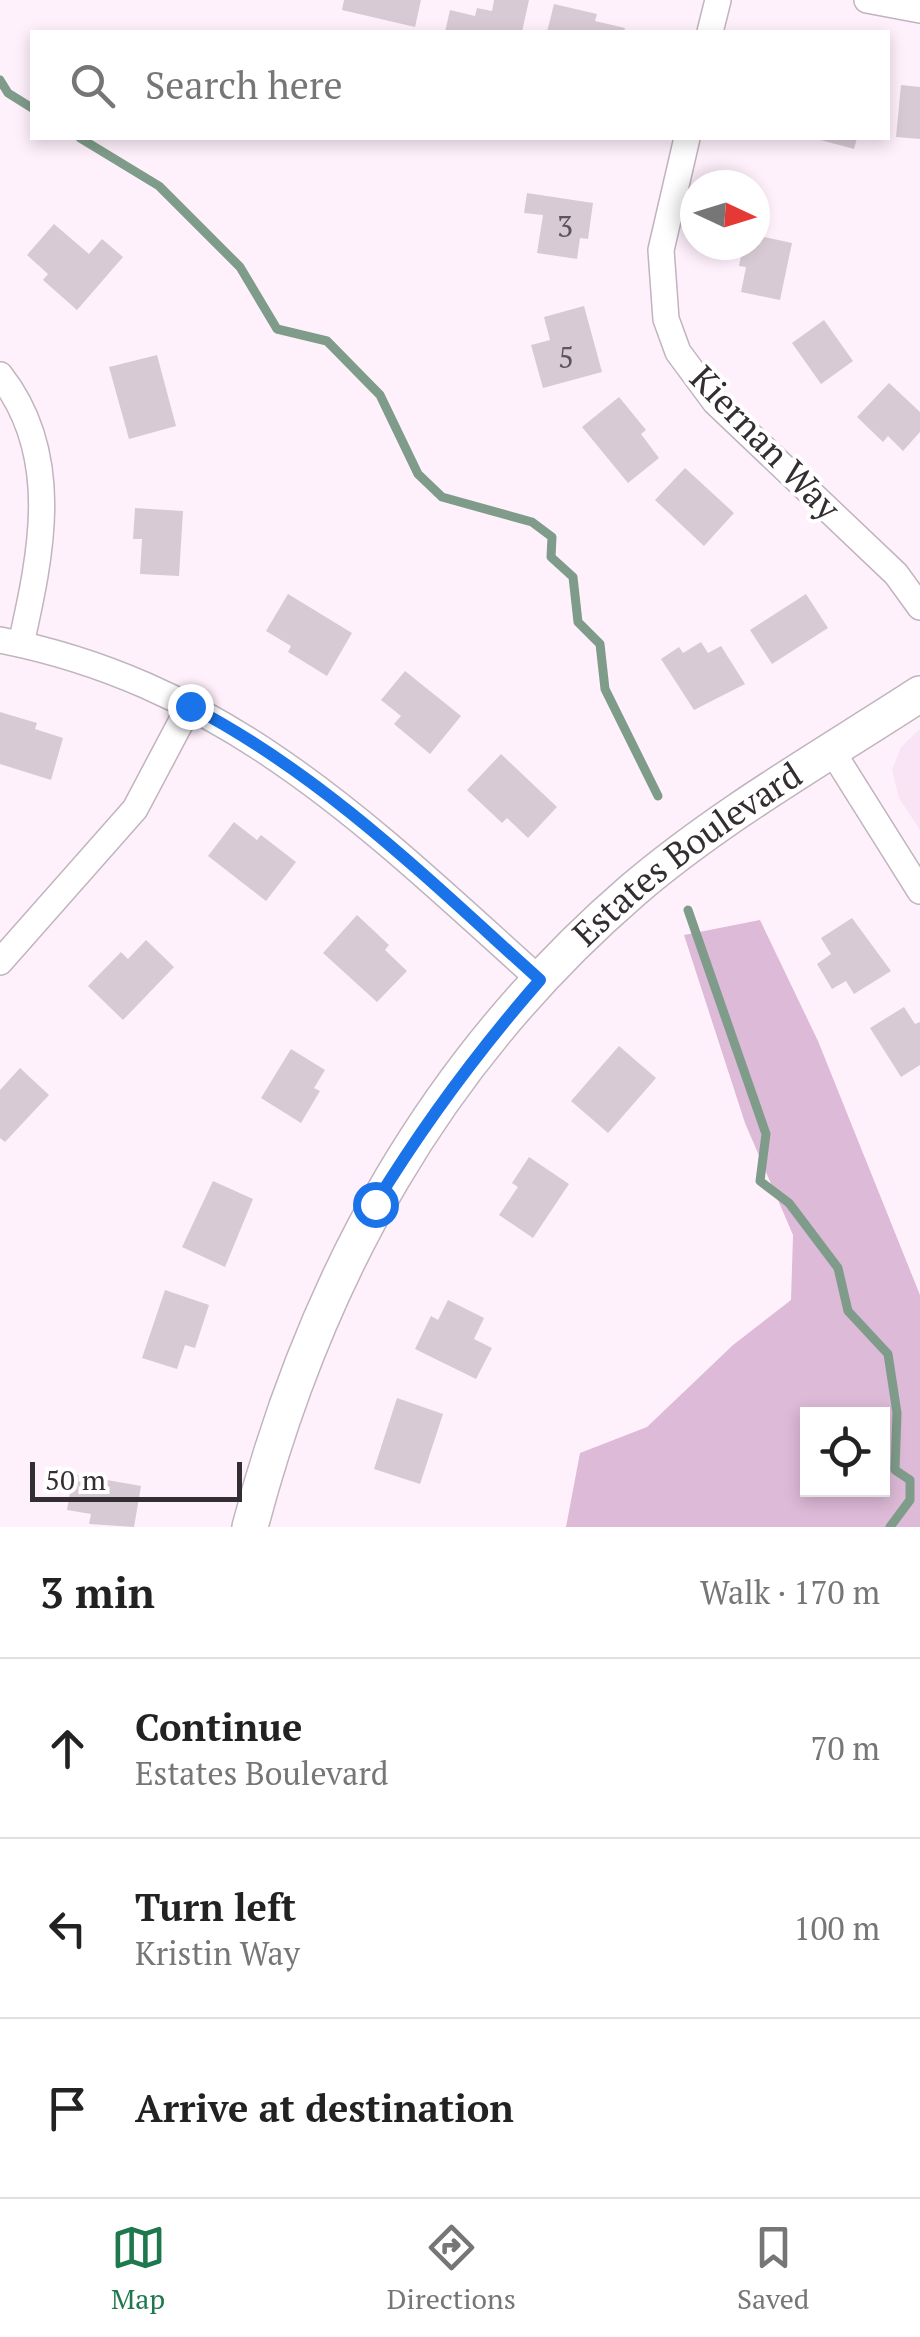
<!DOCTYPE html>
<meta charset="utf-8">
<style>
:root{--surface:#fff;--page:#f6f6f6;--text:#222;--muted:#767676;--line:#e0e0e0;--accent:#1f784d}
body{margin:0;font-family:"PT Serif",serif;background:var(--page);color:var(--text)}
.controls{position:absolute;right:30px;bottom:30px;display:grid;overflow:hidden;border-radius:0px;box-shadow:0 5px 15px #0003}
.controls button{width:90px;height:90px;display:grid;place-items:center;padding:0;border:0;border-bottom:2px solid var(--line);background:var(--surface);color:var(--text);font:50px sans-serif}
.compass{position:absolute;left:680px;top:170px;width:90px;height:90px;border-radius:50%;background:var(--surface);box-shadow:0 5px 15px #0003;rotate:94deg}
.scale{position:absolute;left:30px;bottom:25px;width:212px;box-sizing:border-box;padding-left:10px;border:5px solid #332e32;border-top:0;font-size:28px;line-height:35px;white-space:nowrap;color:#332e32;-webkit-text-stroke:8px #fff;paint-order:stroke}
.stop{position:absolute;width:30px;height:30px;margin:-22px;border:8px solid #1a73e8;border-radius:50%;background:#fff}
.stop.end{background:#1a73e8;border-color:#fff;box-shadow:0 2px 10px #0008}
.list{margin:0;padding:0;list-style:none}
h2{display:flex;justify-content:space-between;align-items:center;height:130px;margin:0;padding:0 40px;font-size:42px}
h2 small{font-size:32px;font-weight:400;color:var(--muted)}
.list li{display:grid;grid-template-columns:65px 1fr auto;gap:30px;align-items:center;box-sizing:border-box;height:180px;padding:0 40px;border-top:2px solid var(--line)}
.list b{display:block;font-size:38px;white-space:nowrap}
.list p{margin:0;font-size:32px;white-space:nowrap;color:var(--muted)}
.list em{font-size:32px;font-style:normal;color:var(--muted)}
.icon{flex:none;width:55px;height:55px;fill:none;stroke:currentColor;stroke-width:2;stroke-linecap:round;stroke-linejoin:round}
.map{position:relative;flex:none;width:920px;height:1527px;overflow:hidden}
.search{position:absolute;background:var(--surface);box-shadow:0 5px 15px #0003;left:30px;right:30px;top:30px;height:110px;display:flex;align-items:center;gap:25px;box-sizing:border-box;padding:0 35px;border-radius:0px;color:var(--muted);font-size:38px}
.sheet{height:670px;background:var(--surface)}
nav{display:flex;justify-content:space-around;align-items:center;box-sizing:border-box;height:140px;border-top:2px solid var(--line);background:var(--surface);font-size:28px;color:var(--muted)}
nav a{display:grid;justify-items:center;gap:5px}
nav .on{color:var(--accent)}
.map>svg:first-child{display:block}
.built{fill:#f8e4f4}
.green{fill:#ddbad7;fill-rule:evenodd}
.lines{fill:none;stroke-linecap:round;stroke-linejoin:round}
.stream{stroke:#7f9c8a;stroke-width:9}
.building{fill:#d7cad4}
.street-casing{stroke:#c0b4be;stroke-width:28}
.secondary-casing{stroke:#c0b4be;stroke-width:38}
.street{stroke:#fff;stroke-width:25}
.secondary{stroke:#fff;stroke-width:35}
.route{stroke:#1a73e8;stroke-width:12}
.labels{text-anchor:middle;stroke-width:8;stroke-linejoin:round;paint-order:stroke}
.number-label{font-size:30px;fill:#5c555a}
.street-label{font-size:35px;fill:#332e32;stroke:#fff}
</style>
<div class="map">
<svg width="920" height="1527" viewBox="0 0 920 1527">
<rect width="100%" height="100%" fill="#fff1fc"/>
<path class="built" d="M 920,729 L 920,830 L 899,798 L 892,770 L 901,747 Z"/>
<path class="green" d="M 760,920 L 818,1041 L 920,1295 L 920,1527 L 566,1527 L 580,1453 L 647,1427 L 733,1345 L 791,1300 L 793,1235 L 745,1123 L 684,935 ZM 808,1414 L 882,1414 L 882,1490 L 808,1490 Z"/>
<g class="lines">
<g class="stream">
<path d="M 0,80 L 8,93 L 32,108"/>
<path d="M 80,138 L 159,186 L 240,267 L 277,329 L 327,341 L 380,395 L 418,474 L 442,497 L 532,522 L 552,537 L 551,557 L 573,577 L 578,622 L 600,644 L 605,689 L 658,796"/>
<path d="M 688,910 L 766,1134 L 760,1181 L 789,1203 L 838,1268 L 848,1311 L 888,1354 L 897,1413 L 895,1470 L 910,1480 L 910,1500 L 890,1527"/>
</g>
</g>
<g class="building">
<path d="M 344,0 L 421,0 L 415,27 L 342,10 Z"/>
<path d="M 494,0 L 529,0 L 522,32 L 445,32 L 450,10 L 475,16 L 477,8 L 492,11 Z"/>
<path d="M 554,4 L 597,14 L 595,21 L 625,28 L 624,32 L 547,32 Z"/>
<path d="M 901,85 L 920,87 L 920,139 L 896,137 Z"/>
<path d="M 813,138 L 857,138 L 854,149 Z"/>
<path d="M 527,193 L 593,203 L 588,239 L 580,238 L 577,259 L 537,253 L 543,215 L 524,213 Z"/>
<path d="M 54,224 L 89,254 L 102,239 L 123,257 L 77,310 L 43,280 L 48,274 L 27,255 Z"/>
<path d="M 755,235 L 792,243 L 780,300 L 741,292 L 746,267 L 739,266 L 743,245 L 755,245 Z"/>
<path d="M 584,306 L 602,372 L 543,388 L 531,345 L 550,340 L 544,317 Z"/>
<path d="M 824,320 L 853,361 L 821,384 L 792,343 Z"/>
<path d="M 157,355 L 176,426 L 129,439 L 109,367 Z"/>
<path d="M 889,383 L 920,412 L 920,432 L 903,451 L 888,436 L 883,442 L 857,417 Z"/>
<path d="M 619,397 L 646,430 L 641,434 L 659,458 L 628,483 L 582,427 Z"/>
<path d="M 685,468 L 734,513 L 704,546 L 655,500 Z"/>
<path d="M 135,508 L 183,511 L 179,576 L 140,574 L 142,539 L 133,539 Z"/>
<path d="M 288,594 L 352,633 L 327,676 L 288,652 L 291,646 L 266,631 Z"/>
<path d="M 806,594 L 828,628 L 772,664 L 750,630 Z"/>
<path d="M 701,642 L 708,653 L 721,646 L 745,684 L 694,710 L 661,659 L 679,647 L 683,653 Z"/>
<path d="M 405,671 L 461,716 L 430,754 L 394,724 L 401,716 L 381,700 Z"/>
<path d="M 0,712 L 37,723 L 35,729 L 63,738 L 51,780 L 0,764 Z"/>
<path d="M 501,754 L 557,807 L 528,838 L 507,818 L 502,823 L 467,790 Z"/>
<path d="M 234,822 L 257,840 L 261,835 L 296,862 L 266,901 L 208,856 Z"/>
<path d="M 357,915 L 389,945 L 385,950 L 407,971 L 377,1002 L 323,953 Z"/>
<path d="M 852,918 L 891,971 L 854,994 L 846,981 L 832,989 L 817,964 L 831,954 L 821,938 Z"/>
<path d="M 146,940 L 174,967 L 123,1020 L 88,986 L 121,952 L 128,959 Z"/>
<path d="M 904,1007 L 915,1024 L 920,1022 L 920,1065 L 901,1077 L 870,1028 Z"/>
<path d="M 619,1046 L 656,1078 L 608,1133 L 571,1101 Z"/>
<path d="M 291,1049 L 325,1070 L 314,1088 L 320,1091 L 301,1123 L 261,1098 Z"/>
<path d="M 20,1068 L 49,1095 L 5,1142 L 0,1138 L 0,1090 Z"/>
<path d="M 529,1157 L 569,1184 L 533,1238 L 499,1215 L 518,1187 L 512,1183 Z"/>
<path d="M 213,1181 L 253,1199 L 225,1267 L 182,1247 Z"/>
<path d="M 165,1290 L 209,1305 L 195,1348 L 185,1345 L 177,1369 L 142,1358 Z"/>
<path d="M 448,1300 L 484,1318 L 474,1339 L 492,1348 L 476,1379 L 415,1349 L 431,1316 L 438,1320 Z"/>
<path d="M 397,1398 L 443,1414 L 420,1484 L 374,1469 Z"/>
<path d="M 73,1474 L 141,1486 L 134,1527 L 89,1524 L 91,1514 L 67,1510 Z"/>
</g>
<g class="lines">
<defs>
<g id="street">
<path d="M 867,0 L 920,10"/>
<path d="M 710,32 L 718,0"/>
<path d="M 687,138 L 661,250 L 666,319 L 678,352 L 715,402 L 896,574 L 920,607"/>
<path d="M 0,375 C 63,455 41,554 21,644"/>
<path d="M 0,640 C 230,685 373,830 540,980"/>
<path d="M 832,751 L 920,891"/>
<path d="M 0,962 L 135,809 L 190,705"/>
</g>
<g id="secondary">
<path id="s1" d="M 250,1527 C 316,1276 435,1061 633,890 C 721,815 823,757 920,694"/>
</g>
</defs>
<use href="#street" class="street-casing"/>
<use href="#secondary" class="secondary-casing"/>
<use href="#street" class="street"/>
<use href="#secondary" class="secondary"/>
</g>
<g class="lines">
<path class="route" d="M 190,706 C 323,775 429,880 540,980 C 478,1051 424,1124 375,1204"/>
</g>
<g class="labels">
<g class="number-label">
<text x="565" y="237">3</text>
<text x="566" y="368">5</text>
</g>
<g class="street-label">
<text transform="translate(765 443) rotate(46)" y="12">Kiernan Way</text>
<text dy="12" stroke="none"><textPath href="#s1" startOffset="820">Estates Boulevard</textPath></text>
</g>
</g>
</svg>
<div class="controls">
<button><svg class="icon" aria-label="locate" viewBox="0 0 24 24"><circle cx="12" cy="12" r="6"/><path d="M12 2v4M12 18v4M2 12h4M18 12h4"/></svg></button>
</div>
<svg class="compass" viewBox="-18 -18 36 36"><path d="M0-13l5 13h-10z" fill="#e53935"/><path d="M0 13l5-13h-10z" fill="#767676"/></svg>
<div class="scale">50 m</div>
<div class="stop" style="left:375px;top:1204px"></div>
<div class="stop end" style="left:190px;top:706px"></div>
<div class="search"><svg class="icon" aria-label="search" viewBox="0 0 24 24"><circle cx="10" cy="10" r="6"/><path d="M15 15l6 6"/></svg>Search here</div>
</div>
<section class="sheet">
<h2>3 min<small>Walk · 170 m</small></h2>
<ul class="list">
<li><svg class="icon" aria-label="ahead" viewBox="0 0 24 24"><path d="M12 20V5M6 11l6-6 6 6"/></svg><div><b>Continue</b><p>Estates Boulevard</p></div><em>70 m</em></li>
<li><svg class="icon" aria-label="left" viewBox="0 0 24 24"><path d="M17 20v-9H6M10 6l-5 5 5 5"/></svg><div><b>Turn left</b><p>Kristin Way</p></div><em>100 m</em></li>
<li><svg class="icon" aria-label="arrive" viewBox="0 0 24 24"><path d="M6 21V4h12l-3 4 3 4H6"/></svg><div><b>Arrive at destination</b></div></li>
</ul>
</section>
<nav>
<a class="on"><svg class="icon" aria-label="map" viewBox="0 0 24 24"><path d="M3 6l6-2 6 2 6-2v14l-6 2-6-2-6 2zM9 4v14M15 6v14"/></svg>Map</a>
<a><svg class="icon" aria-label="directions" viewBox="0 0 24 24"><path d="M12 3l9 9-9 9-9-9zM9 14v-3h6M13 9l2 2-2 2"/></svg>Directions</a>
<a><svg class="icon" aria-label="saved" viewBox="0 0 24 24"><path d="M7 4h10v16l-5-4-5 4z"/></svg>Saved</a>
</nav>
